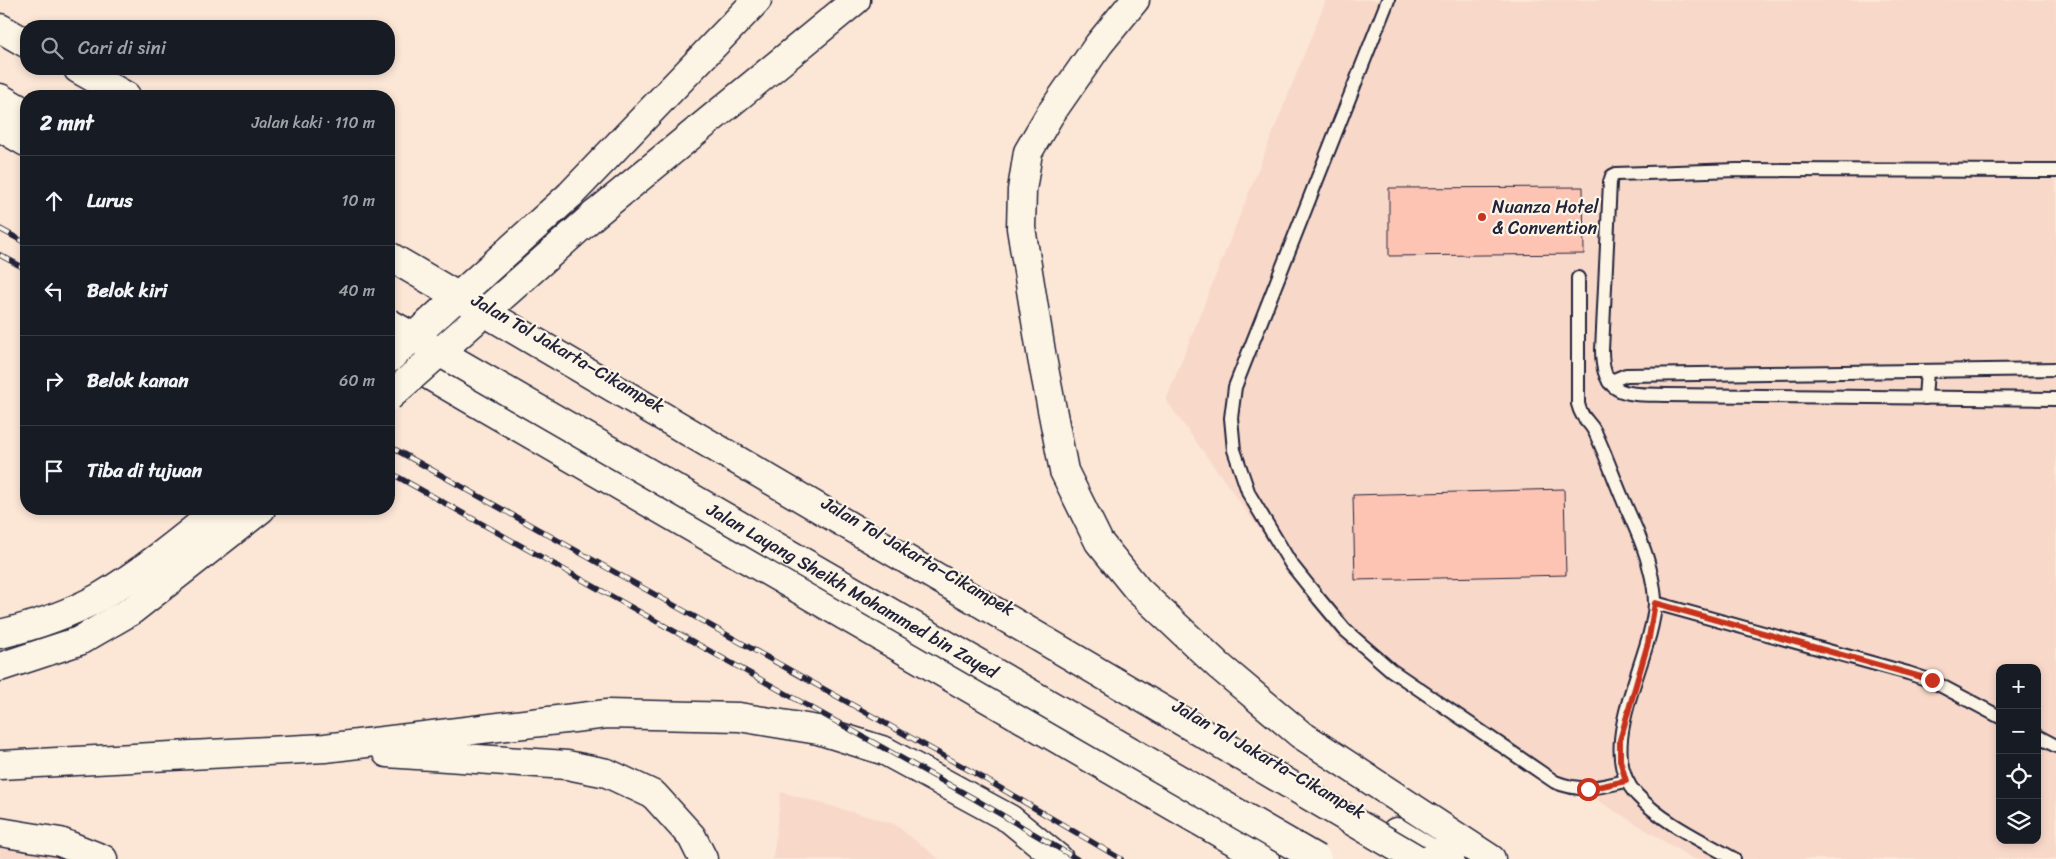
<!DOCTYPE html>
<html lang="id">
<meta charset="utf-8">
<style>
:root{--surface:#171b24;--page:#242831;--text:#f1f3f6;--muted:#9ea1a6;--line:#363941}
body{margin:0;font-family:Sriracha,sans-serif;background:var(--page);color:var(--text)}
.controls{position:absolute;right:15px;bottom:15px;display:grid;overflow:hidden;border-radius:10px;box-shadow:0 2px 8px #0003}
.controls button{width:45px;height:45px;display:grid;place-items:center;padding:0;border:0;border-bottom:1px solid var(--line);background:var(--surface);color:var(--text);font:25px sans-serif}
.stop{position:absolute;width:15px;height:15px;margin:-11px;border:4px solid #c8321e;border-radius:50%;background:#fff}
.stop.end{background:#c8321e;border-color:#fff;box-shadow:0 1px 5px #0008}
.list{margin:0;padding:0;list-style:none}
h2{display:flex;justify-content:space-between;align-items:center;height:65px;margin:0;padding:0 20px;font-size:21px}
h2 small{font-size:16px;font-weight:400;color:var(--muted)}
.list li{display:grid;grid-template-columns:32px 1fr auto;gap:15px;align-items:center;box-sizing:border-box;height:90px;padding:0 20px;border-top:1px solid var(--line)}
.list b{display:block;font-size:19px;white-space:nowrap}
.list em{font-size:16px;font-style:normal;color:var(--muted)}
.icon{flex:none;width:28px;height:28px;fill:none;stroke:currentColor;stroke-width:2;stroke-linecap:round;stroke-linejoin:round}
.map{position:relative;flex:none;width:2056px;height:859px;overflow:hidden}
.search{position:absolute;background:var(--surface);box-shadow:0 2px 8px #0003;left:20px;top:20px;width:375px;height:55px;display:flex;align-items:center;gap:12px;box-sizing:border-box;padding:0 18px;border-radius:20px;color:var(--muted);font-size:19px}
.panel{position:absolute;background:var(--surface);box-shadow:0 2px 8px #0003;left:20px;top:90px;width:375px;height:425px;border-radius:20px}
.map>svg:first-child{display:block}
.built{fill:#f8d8c9;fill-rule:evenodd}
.building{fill:#fdc4b3;stroke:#22223b}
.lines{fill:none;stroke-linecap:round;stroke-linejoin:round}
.lane-casing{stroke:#22223b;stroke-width:16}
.highway-casing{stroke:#22223b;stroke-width:31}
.lane{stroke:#fcf5e5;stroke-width:12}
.highway{stroke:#fcf5e5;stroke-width:28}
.rail-casing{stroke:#22223b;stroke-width:5.5}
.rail{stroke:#fcf5e5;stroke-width:4;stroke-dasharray:11;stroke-linecap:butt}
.highway-bridge-casing{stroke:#22223b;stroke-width:31;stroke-linecap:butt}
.highway-bridge{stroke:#fcf5e5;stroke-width:28}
.route{stroke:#c8321e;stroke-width:6}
.poi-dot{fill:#c8321e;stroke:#fcf5e5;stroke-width:2}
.labels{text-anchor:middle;stroke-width:4.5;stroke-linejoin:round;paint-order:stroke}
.poi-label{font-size:18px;fill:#22223b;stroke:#fcf5e5;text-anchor:start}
.street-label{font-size:18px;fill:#22223b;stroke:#fcf5e5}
</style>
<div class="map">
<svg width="2056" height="859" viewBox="0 0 2056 859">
<rect width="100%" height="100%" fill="#fce6d6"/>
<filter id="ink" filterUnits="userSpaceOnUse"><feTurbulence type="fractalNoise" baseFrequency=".02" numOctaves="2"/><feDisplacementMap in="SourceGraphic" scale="10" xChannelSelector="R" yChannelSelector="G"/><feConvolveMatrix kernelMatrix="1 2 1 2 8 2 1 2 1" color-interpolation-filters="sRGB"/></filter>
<g filter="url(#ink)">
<g class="built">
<path d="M 1326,0 L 2056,0 L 2056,859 L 1693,859 L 1341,642 L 1166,400 ZM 2000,668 L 2037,668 L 2037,840 L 2000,840 Z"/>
<path d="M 781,792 L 894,824 L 939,859 L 773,859 Z"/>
<path d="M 0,828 L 92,859 L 0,859 Z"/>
</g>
<g class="building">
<path d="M 1583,187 L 1584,254 L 1389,256 L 1389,188 Z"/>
<path d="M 1564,489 L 1566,575 L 1355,580 L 1353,495 Z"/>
</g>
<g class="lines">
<defs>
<g id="lane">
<path d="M 1388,0 L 1235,387 L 1231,418 L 1234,450 L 1249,494 L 1291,564 L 1319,599 L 1345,630 L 1391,670 L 1555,782 C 1583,793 1598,787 1626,781"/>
<path d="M 2056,171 L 1737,170 L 1616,174 L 1612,176 L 1610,182 L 1602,350 C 1602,398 1627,394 1666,395 L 2056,399"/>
<path d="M 1578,278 L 1578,404 C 1582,420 1589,420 1595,432 C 1606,455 1614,479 1624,502 C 1633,523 1644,544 1649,566 C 1652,577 1655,592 1655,603 C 1653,658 1592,749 1637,795 C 1663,823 1701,840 1734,859"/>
<path d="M 1609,382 L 1626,375 L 2056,369"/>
<path d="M 1925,398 L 1927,371"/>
<path d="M 1655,603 L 1908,673 L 1932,681 L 2000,717"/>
<path d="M 2037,736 L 2056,746"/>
</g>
<g id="highway">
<path d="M 1135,0 L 1099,44 L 1049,116 L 1028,152 L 1022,190 L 1021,228 L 1042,358 L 1064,471 L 1099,542 L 1138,590 L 1219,666 L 1300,734 L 1491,859"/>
<path d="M 0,28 L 26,43"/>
<path d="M 78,69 L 126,96"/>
<path d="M 0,98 L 26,113"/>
<path d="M 0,127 L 26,142"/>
<path d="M 570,195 L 757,0"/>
<path d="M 594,215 L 856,0"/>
<path d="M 401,359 L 1265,859"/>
<path d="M 0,634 C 34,626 69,614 100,597 C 142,572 181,540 219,509"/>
<path d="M 0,667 L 79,641 L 131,611 L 261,509"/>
<path d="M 387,753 L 567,765 L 607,773 L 654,795 L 692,837 L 703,859"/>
<path d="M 0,765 L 325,748 L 607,714 L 739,717 L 818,730 L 885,751 L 1010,819 L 1059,859"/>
<path d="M 0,832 L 60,842 L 103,859"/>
<path d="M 1396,832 L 1427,851 L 1450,859"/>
</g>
</defs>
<use href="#lane" class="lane-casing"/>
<use href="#highway" class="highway-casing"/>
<use href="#lane" class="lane"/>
<use href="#highway" class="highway"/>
<defs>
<g id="rail">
<path d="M 0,229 L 26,243"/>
<path d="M 0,255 L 26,269"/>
<path d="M 389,446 L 985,779 L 1121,859"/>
<path d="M 389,472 L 973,798 L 1077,859"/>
</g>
</defs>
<use href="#rail" class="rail-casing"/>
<use href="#rail" class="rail"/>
<defs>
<g id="highway-bridge">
<path d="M 389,256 L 1417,859"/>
<path id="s1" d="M 389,323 L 1317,859"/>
<path d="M 389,359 L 570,195"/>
<path d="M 389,397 L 594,215"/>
</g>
</defs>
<use href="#highway-bridge" class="highway-bridge-casing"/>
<use href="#highway-bridge" class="highway-bridge"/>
</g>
</g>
<g class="lines" filter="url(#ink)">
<path class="route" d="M 1588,789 L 1626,781 L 1620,760 L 1620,740 L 1648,643 L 1655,603 L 1932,680"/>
</g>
<circle class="poi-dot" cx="1482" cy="217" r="5"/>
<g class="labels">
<g class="poi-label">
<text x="1492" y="213">Nuanza Hotel<tspan x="1492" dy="21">&amp; Convention</tspan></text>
</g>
<g class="street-label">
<text transform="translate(568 353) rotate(30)" y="6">Jalan Tol Jakarta–Cikampek</text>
<text transform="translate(918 556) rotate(30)" y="6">Jalan Tol Jakarta–Cikampek</text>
<text dy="6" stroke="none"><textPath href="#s1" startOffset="535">Jalan Layang Sheikh Mohammed bin Zayed</textPath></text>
<text transform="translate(1269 759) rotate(30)" y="6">Jalan Tol Jakarta–Cikampek</text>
</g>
</g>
</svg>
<div class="controls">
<button>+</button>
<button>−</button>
<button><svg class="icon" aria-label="locate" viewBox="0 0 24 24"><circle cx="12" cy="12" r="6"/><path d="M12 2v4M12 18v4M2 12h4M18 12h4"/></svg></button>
<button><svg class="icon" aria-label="layers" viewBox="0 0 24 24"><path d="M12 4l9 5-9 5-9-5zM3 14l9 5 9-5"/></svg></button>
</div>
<div class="stop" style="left:1588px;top:789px"></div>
<div class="stop end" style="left:1932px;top:680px"></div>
<div class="search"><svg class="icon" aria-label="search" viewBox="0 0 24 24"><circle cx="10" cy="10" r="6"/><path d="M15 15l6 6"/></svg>Cari di sini</div>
<section class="panel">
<h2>2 mnt<small>Jalan kaki · 110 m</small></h2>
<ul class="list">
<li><svg class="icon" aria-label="ahead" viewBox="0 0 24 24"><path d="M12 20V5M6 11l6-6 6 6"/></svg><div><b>Lurus</b></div><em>10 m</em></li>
<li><svg class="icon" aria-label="left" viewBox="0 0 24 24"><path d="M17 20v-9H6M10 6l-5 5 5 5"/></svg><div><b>Belok kiri</b></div><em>40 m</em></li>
<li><svg class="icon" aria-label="right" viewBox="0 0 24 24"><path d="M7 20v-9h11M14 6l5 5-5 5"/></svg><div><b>Belok kanan</b></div><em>60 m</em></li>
<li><svg class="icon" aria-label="arrive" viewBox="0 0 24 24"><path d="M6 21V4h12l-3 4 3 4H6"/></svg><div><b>Tiba di tujuan</b></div></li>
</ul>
</section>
</div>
